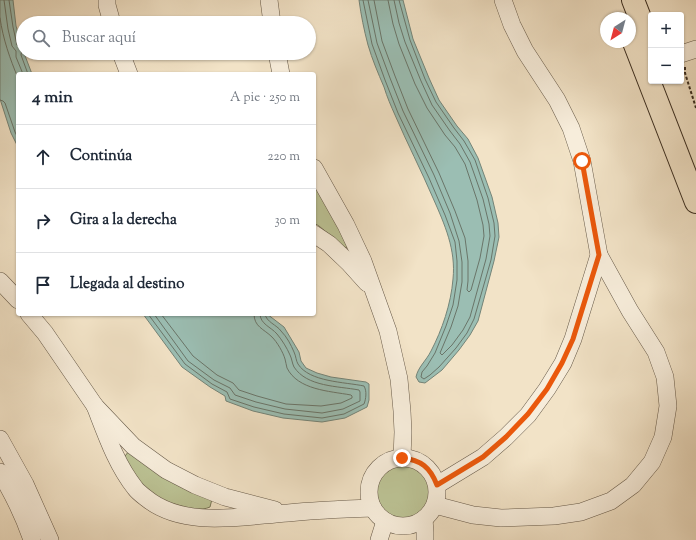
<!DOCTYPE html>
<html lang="es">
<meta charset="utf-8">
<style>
:root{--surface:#fff;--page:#f6f6f7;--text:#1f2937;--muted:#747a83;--line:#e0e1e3}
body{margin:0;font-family:"Sorts Mill Goudy",serif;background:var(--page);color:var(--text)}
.controls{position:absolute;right:12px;top:12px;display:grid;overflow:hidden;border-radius:4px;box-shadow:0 1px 3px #0004}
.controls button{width:36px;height:36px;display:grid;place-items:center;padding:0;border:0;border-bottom:1px solid var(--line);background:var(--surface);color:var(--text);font:20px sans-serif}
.compass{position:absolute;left:600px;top:12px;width:36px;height:36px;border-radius:50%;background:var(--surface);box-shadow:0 1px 3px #0004;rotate:216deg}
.stop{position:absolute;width:12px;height:12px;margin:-9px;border:3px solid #ea580c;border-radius:50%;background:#fff}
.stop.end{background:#ea580c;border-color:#fff;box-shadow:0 1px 4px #0008}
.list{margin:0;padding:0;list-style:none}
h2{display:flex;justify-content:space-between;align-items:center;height:52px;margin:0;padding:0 16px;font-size:17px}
h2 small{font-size:13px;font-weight:400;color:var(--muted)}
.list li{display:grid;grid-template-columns:26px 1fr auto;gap:12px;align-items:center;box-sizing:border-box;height:64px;padding:0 16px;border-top:1px solid var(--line)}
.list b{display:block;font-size:15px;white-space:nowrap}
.list em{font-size:13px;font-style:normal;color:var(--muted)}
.icon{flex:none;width:22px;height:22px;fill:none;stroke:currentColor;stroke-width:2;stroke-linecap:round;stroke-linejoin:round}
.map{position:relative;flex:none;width:696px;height:540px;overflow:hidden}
.search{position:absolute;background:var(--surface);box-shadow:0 1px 3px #0004;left:16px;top:16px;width:300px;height:44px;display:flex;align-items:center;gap:10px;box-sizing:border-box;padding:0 14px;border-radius:22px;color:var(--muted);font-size:15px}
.panel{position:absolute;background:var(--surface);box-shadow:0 1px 3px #0004;left:16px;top:72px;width:300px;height:244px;border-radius:4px}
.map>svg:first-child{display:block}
.green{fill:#bcc395;stroke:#7a785a}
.water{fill:#9bbeb3;stroke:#748478}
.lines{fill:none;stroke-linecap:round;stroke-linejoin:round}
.shore{stroke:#6a7569;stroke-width:1}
.minor-casing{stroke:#675a49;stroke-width:18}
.major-casing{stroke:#392c1f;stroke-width:24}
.path{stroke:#392c1f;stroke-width:2;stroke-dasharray:3 2;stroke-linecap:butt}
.minor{stroke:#f7eddb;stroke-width:17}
.major{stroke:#f2e3c7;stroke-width:22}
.route{stroke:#ea580c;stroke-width:5}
</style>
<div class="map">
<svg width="696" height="540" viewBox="0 0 696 540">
<rect width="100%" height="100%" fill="#f2e3c7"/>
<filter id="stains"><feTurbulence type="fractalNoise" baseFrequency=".005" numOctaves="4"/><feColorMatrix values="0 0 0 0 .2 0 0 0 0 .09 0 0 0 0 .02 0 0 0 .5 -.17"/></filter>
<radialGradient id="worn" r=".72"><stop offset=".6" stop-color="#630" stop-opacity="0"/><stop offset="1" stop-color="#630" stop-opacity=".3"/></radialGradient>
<g class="green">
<path d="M 314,184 L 317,184 L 348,248 L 344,247 L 319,226 L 314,223 Z"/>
<path d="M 129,451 L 212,499 L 210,507 C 193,515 158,501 145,489 C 139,483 130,469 124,461 L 125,456 Z"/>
<circle cx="404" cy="492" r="27"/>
</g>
<g class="water">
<path d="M 0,0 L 13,0 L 16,26 L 23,49 L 23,53 L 24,53 L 32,74 L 18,74 L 18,147 L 11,133 L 0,99 Z"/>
<path d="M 359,0 L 403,0 L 413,39 L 429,78 L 439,100 L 457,126 L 468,139 L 478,158 L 492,197 L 498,223 L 499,237 L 494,261 L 478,321 L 470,335 L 459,350 L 442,370 L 425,383 L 419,382 L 416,377 C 418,367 426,361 431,351 C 442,330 451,304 453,279 C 456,250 445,225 433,198 C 421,170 407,143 395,115 C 391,106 387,97 384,87 C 378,73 372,59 368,45 C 364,30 361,15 359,0 Z"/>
<path d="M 143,314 L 267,314 L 284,327 L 299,352 L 301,361 L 306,368 L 317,373 L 331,377 L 366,382 L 369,384 L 369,400 L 367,407 L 345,418 L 322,422 L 283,418 L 253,411 L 226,401 L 225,396 L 210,387 L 182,367 Z"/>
</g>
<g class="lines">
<g class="shore">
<path d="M 4,0 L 8,29 L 12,46 L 16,51 L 16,57 L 23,74"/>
<path d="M 9,0 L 13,27 L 17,45 L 22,49 L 21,55 L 28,74"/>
<path d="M 363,0 L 372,44 L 385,80 L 398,113 L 429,178 L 445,215 L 455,242 L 457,261 L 457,280 L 453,305 L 446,326 L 435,353 L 427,366 L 422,372 L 421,377 L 424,379 L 430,375 L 439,367 L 456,348 L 467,333 L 474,319 L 491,260 L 495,236 L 494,223 L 488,198 L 475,160 L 464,141 L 454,128 L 436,102 L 425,79 L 410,40 L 399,0"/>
<path d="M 368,0 L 377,43 L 390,78 L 403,111 L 434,175 L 450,213 L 459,241 L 462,262 L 462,282 L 458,306 L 451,327 L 440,353 L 442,355 L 452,345 L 463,330 L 470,317 L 486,259 L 490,236 L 489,224 L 483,199 L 470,162 L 460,144 L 450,131 L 432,105 L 421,81 L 405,42 L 399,23 L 394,0"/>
<path d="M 374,0 L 382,41 L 395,76 L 408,109 L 439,173 L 455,211 L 465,238 L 468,261 L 468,281 L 467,290 L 469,292 L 471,290 L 480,258 L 484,236 L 483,225 L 477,200 L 465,164 L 455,147 L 445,135 L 427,108 L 415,84 L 399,44 L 393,24 L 388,0"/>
<path d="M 0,18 C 3,39 10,59 18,78"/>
<path d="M 0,100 L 3,101 L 5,103 L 15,132 L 18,138"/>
<path d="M 148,314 L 185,364 L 212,384 L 227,392 L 230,399 L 254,407 L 284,414 L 322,418 L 344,414 L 364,404 C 366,399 367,391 364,386 C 345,382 309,382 298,364 C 296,361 296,356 294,352 C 291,345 287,337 281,331 C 277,325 266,322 265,314"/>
<path d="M 154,314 L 188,361 L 214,380 L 230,388 L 235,395 L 256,402 L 285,409 L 322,413 L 343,409 L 360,401 L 360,392 L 359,390 C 338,386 307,387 294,367 C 292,363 292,359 290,355 C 287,348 282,340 277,334 C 271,327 260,324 260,314"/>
<path d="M 161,314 L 193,356 L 217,375 L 233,383 L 239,390 L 257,396 L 286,404 L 321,406 L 341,403 L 352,398 L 352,396 L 351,395 C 329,391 298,390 287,368 C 286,365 286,362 285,359 C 283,352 277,342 272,337 C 264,329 254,327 254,314"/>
</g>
<defs>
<g id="minor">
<path d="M 107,0 L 107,5 L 112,23"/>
<path d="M 269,0 L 272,23"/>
<path d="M 121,53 L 129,74"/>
<path d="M 277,53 L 281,74"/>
<path d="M 681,54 L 696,49"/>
<path d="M 314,168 L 346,225 L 363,261 L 388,331 L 399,379 L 402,411 L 403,432 L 402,458"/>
<path d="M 314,234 L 329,244 L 349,263 L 367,283"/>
<path d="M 0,281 L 18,300"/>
<path d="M 29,314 L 45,333 L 95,406 L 133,446 L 166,470 L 195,485 L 225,497 L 275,510"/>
<path d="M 95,406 C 106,434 116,464 135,488 C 138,492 142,495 146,498 C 184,529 243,516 288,513 C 316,510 344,509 373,508"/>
<path d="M 0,439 L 25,484 L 50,540"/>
<circle cx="403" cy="492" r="34"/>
<path d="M 0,472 C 13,494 24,516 32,540"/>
<path d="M 437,485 L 483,457 L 506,437 L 528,415 L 547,389 L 563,363 L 573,339 L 599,255 L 582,161 L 571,128 L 557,100 L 525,51 L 512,25 L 503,0"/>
<path d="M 435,505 L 473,515 L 501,518 L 554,516 L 581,512 L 611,501 L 633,485 L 652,462 L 663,437 L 668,406 L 665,377 L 656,352 L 630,311 L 599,255"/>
<path d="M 424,519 L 425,532 L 425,540"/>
<path d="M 379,540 L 385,521"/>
</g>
<g id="major">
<path d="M 633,0 L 651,46"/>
<path d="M 630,32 L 696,202"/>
</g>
</defs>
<use href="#minor" class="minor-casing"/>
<use href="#major" class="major-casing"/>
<path class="path" d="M 685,67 L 685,73 L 696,108"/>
<use href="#minor" class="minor"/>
<use href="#major" class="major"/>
</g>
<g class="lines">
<path class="route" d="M 402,458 C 421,460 430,467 437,485 L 483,457 L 506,437 L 528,414 L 547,389 L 562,363 L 573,339 L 599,255 L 582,161"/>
</g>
<rect width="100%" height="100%" filter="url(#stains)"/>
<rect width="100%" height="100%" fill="url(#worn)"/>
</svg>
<div class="controls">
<button>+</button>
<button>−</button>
</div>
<svg class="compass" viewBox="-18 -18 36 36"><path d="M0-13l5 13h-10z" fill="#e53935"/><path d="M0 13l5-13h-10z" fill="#747a83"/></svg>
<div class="stop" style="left:582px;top:161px"></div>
<div class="stop end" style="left:402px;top:458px"></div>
<div class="search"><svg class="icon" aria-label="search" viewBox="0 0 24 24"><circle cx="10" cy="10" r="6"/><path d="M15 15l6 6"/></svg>Buscar aquí</div>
<section class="panel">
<h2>4 min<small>A pie · 250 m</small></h2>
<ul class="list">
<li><svg class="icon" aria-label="ahead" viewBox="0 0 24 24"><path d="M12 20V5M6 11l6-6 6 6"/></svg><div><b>Continúa</b></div><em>220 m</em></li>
<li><svg class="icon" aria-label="right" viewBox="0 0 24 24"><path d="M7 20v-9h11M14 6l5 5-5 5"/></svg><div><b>Gira a la derecha</b></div><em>30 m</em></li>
<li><svg class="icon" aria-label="arrive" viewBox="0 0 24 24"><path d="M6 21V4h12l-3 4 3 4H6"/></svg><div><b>Llegada al destino</b></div></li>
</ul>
</section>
</div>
